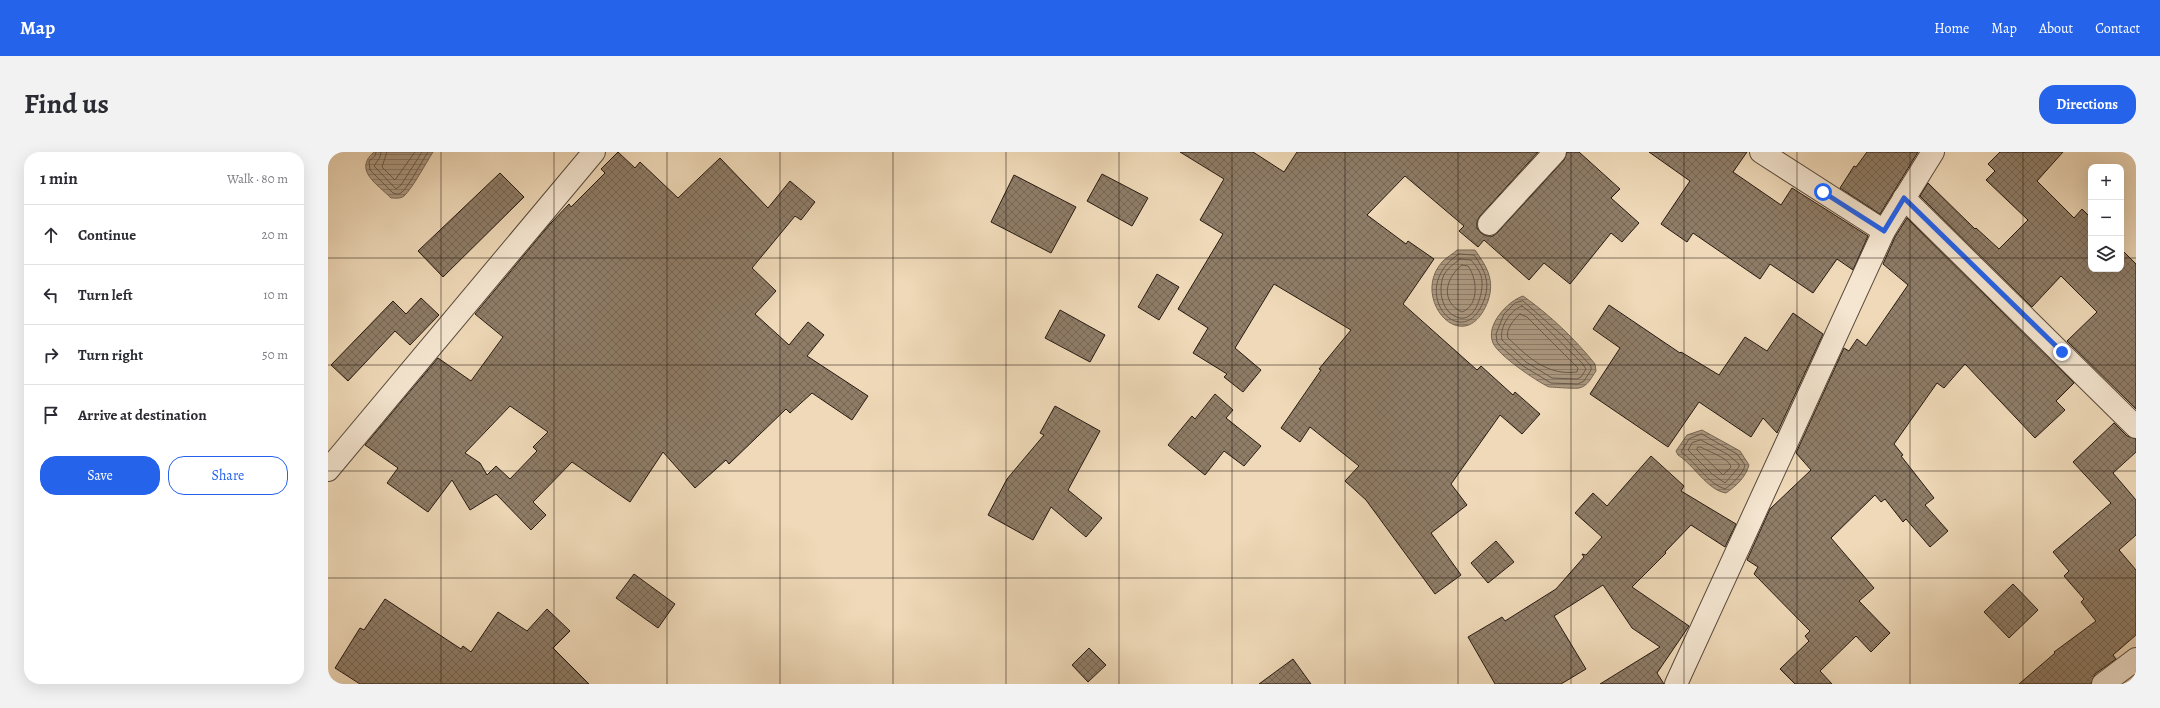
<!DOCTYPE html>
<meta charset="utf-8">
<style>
:root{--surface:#fff;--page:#f2f2f3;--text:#2b2b33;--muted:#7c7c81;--line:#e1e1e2;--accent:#2563eb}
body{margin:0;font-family:Alegreya,serif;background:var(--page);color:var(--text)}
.controls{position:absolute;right:12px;top:12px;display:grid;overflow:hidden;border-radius:8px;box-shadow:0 4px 16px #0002}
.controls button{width:36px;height:36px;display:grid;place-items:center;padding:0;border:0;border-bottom:1px solid var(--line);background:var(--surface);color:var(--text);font:20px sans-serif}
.stop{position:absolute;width:12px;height:12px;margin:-9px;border:3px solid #2563eb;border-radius:50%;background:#fff}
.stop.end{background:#2563eb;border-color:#fff;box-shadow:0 1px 4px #0008}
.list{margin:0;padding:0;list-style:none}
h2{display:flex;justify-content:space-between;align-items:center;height:52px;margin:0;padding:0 16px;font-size:17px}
h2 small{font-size:13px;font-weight:400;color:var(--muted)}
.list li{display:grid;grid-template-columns:26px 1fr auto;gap:12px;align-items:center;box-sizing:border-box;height:60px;padding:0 16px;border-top:1px solid var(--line)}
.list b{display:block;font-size:15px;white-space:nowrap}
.list em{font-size:13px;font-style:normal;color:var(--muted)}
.actions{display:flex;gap:8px;padding:12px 16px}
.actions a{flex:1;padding:9px 0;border:1px solid var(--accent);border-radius:16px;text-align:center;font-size:14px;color:var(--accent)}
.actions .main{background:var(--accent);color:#fff}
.icon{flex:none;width:22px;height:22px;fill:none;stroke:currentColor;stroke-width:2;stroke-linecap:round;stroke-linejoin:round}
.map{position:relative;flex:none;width:1808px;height:532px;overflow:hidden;border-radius:16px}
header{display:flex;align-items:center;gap:24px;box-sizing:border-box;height:56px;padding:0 20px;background:var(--accent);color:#fff}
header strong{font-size:19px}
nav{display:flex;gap:22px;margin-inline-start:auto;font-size:14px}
.intro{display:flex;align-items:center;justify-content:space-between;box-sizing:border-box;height:96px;padding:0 24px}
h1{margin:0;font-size:28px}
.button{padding:10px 18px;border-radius:16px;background:var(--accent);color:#fff;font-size:14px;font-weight:700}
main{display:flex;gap:24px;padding:0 24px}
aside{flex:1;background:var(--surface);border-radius:16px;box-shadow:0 4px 16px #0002}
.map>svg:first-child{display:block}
.water{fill:url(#water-rules);stroke:#766654}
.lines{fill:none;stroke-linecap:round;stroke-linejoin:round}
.shore{stroke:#695949;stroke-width:1}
.building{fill:url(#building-cross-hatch);stroke:#271a12;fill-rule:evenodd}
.minor-casing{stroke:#594a3c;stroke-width:24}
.tertiary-casing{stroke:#594a3c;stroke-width:24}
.minor{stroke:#f5e6d1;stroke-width:22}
.tertiary{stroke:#f5e6d1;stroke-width:22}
.route{stroke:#2563eb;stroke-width:5}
.grid{fill:none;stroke:#271a12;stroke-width:1;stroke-opacity:0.55}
</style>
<header>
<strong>Map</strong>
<nav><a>Home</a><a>Map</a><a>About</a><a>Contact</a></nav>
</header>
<div class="intro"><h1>Find us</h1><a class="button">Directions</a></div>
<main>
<aside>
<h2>1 min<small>Walk · 80 m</small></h2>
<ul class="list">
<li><svg class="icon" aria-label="ahead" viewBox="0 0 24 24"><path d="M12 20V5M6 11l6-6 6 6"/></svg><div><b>Continue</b></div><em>20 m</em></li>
<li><svg class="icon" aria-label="left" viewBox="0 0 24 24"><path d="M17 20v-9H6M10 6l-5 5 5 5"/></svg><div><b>Turn left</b></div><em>10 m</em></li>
<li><svg class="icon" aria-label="right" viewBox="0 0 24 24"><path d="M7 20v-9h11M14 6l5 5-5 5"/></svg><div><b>Turn right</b></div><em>50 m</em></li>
<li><svg class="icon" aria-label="arrive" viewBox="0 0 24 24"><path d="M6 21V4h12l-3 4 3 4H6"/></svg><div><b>Arrive at destination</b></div></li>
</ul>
<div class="actions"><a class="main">Save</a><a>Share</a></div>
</aside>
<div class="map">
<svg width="1808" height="532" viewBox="0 0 1808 532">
<defs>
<pattern id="water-rules" width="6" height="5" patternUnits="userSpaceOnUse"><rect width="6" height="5" fill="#ab9880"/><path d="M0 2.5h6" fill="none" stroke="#8b7b67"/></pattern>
<pattern id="building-cross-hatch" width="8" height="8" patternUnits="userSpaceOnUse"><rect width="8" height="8" fill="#8f7d68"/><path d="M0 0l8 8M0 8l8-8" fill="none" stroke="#756654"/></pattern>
</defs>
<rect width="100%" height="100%" fill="#efd9b8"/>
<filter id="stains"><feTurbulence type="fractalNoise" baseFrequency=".005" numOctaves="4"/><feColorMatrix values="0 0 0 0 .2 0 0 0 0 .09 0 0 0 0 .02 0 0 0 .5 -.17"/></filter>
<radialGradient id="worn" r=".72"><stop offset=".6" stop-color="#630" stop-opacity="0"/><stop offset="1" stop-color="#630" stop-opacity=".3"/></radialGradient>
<g class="water">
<path d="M 46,0 L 105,0 C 98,11 84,37 76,44 C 72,47 68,46 63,46 C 49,32 25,18 46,0 Z"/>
<path d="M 1129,98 L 1147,98 C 1159,115 1167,128 1160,149 C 1137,210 1080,146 1115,109 C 1119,105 1125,102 1129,98 Z"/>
<path d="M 1195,144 C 1222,163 1247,187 1267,212 L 1268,219 C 1263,226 1260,234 1251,236 C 1249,237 1223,235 1221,235 C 1208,229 1170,203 1165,191 C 1157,173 1180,149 1195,144 Z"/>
<path d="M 1374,278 L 1412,299 L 1421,313 C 1418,325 1408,334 1398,341 C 1379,338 1366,313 1350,303 L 1348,299 L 1359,283 Z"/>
</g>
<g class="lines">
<g class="shore">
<path d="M 48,0 L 47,4 L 41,9 L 42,18 L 65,41 C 68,42 71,43 74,40 C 81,34 94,9 100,0"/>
<path d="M 53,0 L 52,5 L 46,14 L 68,37 L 73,33 L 94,0"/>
<path d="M 59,0 L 54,15 L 67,28 L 87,0"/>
<path d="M 1131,102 L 1146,103 C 1156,117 1163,130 1156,148 C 1135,205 1076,138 1131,102 Z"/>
<path d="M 1132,107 L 1143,108 C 1148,114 1154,121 1154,130 C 1155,140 1148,169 1132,166 C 1114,162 1110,140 1115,125 C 1118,117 1126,112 1132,107 Z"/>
<path d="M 1134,113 L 1140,114 C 1149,126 1152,153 1134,160 C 1112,150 1117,126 1134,113 Z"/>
<path d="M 1195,149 L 1236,185 L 1263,214 L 1263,218 L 1256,229 L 1250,232 L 1223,231 L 1195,214 L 1172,194 L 1169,190 L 1168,182 L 1176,162 L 1187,151 Z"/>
<path d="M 1194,154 L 1203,161 L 1254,211 L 1258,217 L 1253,225 L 1249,227 L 1224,226 L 1198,210 L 1174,188 C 1171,176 1182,158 1194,154 Z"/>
<path d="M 1192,162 L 1199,165 L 1250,216 L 1249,220 C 1219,224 1200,205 1180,186 C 1177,178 1186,167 1192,162 Z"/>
<path d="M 1374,282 L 1409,302 L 1417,313 C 1415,322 1405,331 1397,337 C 1380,332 1368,310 1353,300 L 1361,287 Z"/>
<path d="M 1373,288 L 1399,302 L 1411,312 L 1411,315 L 1397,331 L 1384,322 L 1360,298 L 1364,291 Z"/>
<path d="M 1370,295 L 1373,295 C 1381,300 1401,306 1403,315 L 1395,323 L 1369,298 Z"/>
</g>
</g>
<g class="building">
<path d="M 290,0 L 307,16 L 312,10 L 350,46 L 392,6 L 440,56 L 462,29 L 487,50 L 473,68 L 467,64 L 424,116 L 448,139 L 427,162 L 461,193 L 480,170 L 496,183 L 479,204 L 540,244 L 524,268 L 484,241 L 462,261 L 458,257 L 401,312 L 398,308 L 367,336 L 335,300 L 302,350 L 244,310 L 205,350 L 218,363 L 203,378 L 168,342 L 142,358 L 124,328 L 100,360 L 59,331 L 70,316 L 37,293 L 110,206 L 143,229 L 175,185 L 147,162 L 222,72 L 241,52 L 243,55 L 277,21 L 273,17 ZM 182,254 L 220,280 L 205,295 L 209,299 L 182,327 L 168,314 L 159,323 L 152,311 L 137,301 Z"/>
<path d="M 852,0 L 925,0 L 956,20 L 969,0 L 1210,0 L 1152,64 L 1149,70 L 1149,76 L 1153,81 L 1159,84 L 1165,84 L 1170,80 L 1236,8 L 1239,0 L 1251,0 L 1292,37 L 1283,46 L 1311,71 L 1294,90 L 1283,81 L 1242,132 L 1216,111 L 1201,128 L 1156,88 L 1150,95 L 1131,79 L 1136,74 L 1077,24 L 1039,63 L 1078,92 L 1080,89 L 1106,107 L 1075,152 L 1149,218 L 1153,214 L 1185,243 L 1187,240 L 1212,262 L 1194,282 L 1172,263 L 1123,332 L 1139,353 L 1103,381 L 1133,423 L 1107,442 L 1038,348 L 1017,329 L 1031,314 L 982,275 L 972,290 L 953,276 L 993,218 L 991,217 L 1023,178 L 946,132 L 907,196 L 933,218 L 915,240 L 896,225 L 899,222 L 865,201 L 880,176 L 850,157 L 895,82 L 872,68 L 896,27 Z"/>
<path d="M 1321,0 L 1419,0 L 1405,20 L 1453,53 L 1464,36 L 1540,84 L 1525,118 L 1509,107 L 1485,141 L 1442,112 L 1432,127 L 1365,81 L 1359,90 L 1333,72 L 1362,29 Z"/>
<path d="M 1539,0 L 1590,0 L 1552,62 L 1512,36 L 1526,14 L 1528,15 Z"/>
<path d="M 1672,0 L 1735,0 L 1709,29 L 1746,66 L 1754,57 L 1763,66 L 1763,117 L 1793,117 L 1793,97 L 1808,112 L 1808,257 L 1739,189 L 1769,160 L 1733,124 L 1704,155 L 1592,44 L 1600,31 L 1647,77 L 1648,76 L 1671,97 L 1700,68 L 1658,28 L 1667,19 L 1660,12 Z"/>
<path d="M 172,21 L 196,45 L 115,125 L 90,99 Z"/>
<path d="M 774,22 L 820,46 L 804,74 L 759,49 Z"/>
<path d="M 686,23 L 748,55 L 723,101 L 663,70 Z"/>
<path d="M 1579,66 L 1746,231 L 1728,249 L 1737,258 L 1707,286 L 1637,212 L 1616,236 L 1609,231 L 1566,292 L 1575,303 L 1573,304 L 1606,346 L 1597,353 L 1620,379 L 1602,395 L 1578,367 L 1575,370 L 1557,347 L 1553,350 L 1547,343 L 1503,386 L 1546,436 L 1531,449 L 1562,481 L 1543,500 L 1528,484 L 1492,519 L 1504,532 L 1467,532 L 1452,517 L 1481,489 L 1477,484 L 1482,479 L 1426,422 L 1430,415 L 1419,408 L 1442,357 L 1483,318 L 1468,301 L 1516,196 L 1521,199 L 1529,187 L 1538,194 L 1580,133 L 1555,112 L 1567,85 Z"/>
<path d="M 829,122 L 851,135 L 831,168 L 810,155 Z"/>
<path d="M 93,146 L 111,163 L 82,193 L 67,179 L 20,229 L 3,213 L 65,149 L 78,162 Z"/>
<path d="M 1281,153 L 1352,201 L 1353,200 L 1391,223 L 1417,185 L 1439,199 L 1465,161 L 1495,182 L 1449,281 L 1435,266 L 1423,285 L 1371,250 L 1340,295 L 1262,242 L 1292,196 L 1265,177 Z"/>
<path d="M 732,158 L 777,183 L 762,210 L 717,186 Z"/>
<path d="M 887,242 L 905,258 L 898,266 L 933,294 L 916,314 L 896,299 L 877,323 L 840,293 L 864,264 L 867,267 Z"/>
<path d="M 727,254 L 772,279 L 740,338 L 774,366 L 758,385 L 723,355 L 705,388 L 660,363 L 679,327 L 716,283 L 712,281 Z"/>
<path d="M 1786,271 L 1799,284 L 1808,287 L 1808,300 L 1785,321 L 1808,348 L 1808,383 L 1791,398 L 1808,418 L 1808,483 L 1785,503 L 1788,507 L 1767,522 L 1763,532 L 1691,532 L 1727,501 L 1726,500 L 1768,469 L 1753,450 L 1756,447 L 1736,424 L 1741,419 L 1725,400 L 1783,351 L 1745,310 Z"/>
<path d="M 1323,304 L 1356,334 L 1353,339 L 1408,372 L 1397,395 L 1363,373 L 1337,400 L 1338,401 L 1304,435 L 1361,474 L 1329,521 L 1336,532 L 1272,532 L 1332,495 L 1304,476 L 1275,433 L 1226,464 L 1258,517 L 1233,532 L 1167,532 L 1140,485 L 1174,465 L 1177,469 L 1228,437 L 1256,405 L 1254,402 L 1258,403 L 1274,385 L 1247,361 L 1265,341 L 1279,354 Z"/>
<path d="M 1168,389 L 1186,410 L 1160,431 L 1143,411 Z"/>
<path d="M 306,422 L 347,452 L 330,476 L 288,446 Z"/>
<path d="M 1685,432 L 1710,458 L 1681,486 L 1656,460 Z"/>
<path d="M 57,447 L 133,497 L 135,494 L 143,500 L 170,460 L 199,479 L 219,457 L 242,479 L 225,496 L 261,532 L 32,532 L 7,516 L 32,476 L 36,478 Z"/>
<path d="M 761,496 L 778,513 L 760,530 L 744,513 Z"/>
<path d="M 965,507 L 983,532 L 931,532 Z"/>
</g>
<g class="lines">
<defs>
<g id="minor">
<path d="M 1433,0 L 1556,79"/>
<path d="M 1576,46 L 1808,275"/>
<path d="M 1161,72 L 1227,0"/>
<path d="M 1775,532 L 1808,507"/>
</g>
<g id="tertiary">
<path d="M 0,318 L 266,0"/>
<path d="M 1348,532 L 1556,79 L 1605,0"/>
</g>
</defs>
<use href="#minor" class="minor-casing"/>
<use href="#tertiary" class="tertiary-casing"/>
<use href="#minor" class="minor"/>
<use href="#tertiary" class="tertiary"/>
</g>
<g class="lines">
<path class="route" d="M 1495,40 L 1556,79 L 1576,46 L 1734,200"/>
</g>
<path class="grid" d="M 113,0 L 113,532M 226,0 L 226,532M 339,0 L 339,532M 452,0 L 452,532M 565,0 L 565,532M 678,0 L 678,532M 791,0 L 791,532M 904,0 L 904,532M 1017,0 L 1017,532M 1130,0 L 1130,532M 1243,0 L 1243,532M 1356,0 L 1356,532M 1469,0 L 1469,532M 1582,0 L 1582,532M 1695,0 L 1695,532M 0,106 L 1763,106M 1793,106 L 1808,106M 0,213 L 1808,213M 0,319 L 1808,319M 0,426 L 1808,426"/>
<rect width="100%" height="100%" filter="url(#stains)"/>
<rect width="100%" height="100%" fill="url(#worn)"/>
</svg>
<div class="controls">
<button>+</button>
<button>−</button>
<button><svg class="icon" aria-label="layers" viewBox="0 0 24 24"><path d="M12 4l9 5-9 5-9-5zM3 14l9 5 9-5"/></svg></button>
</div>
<div class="stop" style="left:1495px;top:40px"></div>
<div class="stop end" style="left:1734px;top:200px"></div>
</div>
</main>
